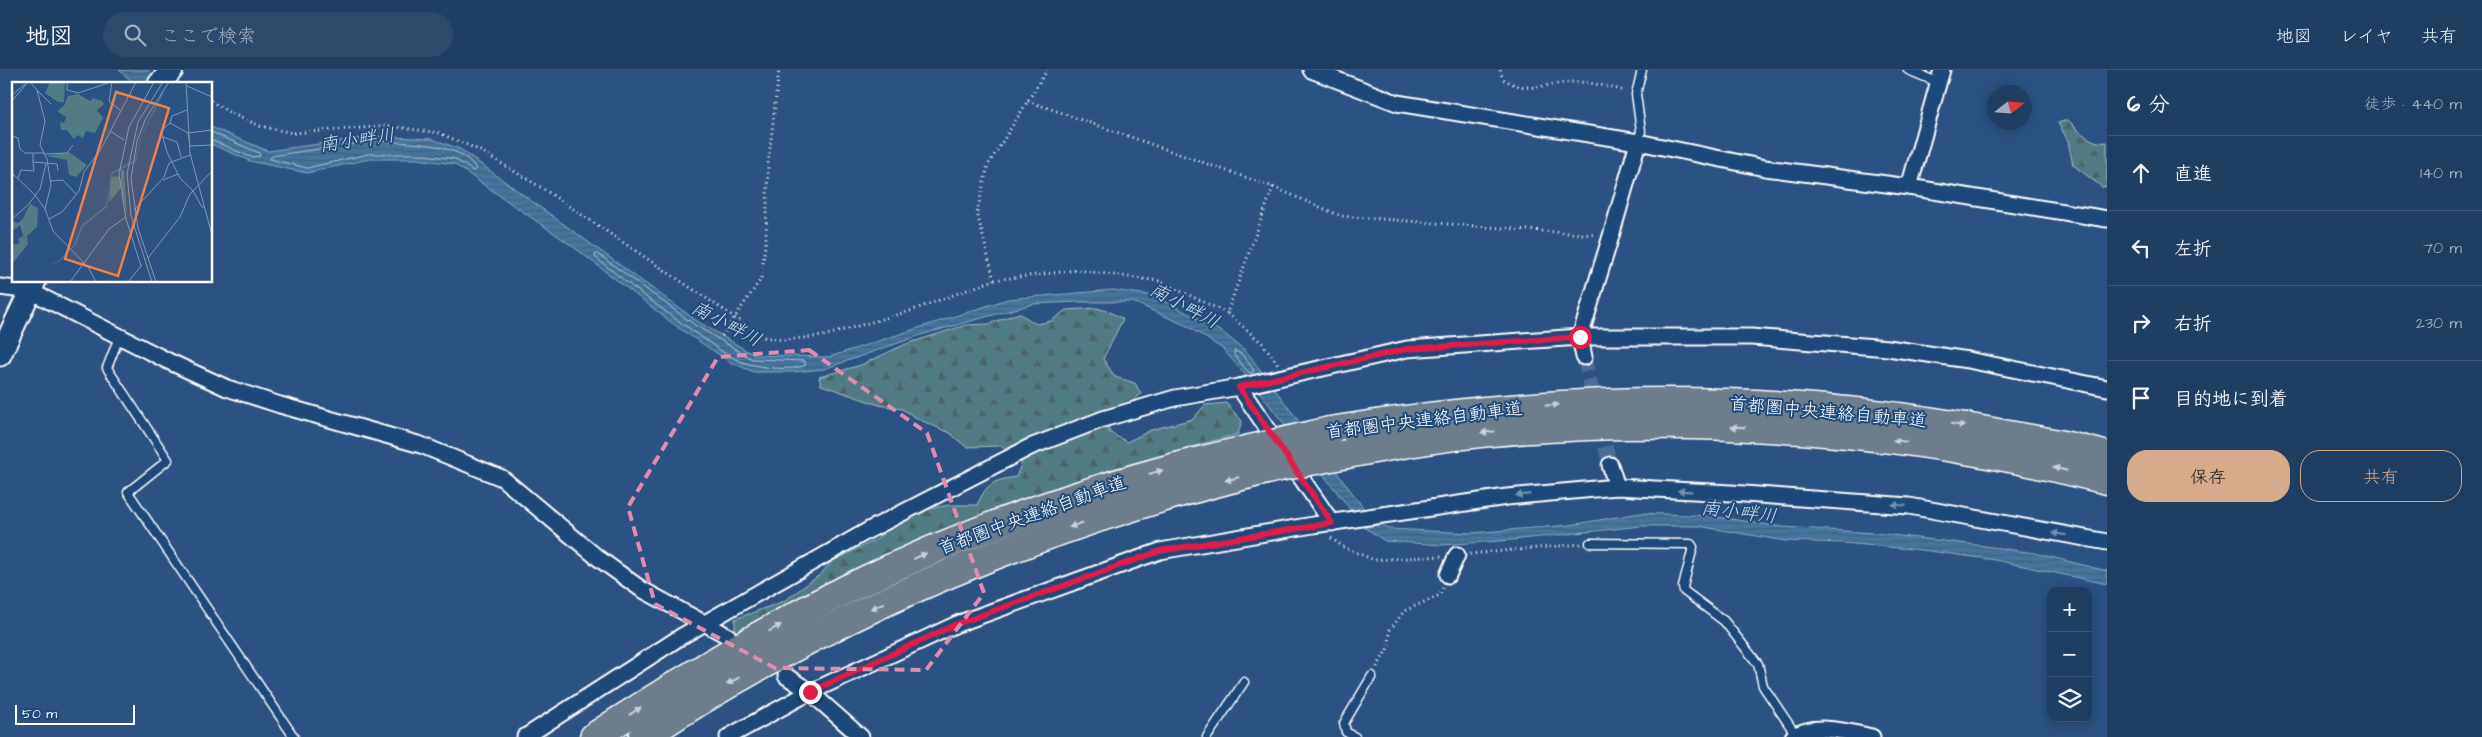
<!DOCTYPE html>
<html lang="ja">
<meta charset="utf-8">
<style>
:root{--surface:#203e62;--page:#2d496b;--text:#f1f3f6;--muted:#a2aebe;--line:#3d5777;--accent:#d6ab8b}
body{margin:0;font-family:"Architects Daughter","Klee One",sans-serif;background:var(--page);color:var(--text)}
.controls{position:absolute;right:15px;bottom:15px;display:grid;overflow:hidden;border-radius:10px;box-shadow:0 2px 12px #0003}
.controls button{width:45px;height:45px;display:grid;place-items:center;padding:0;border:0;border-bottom:1px solid var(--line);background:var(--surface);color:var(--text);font:25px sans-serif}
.compass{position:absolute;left:1987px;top:15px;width:45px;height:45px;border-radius:50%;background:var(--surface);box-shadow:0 2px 12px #0003;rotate:73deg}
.scale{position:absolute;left:15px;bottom:12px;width:120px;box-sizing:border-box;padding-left:5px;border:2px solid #fff;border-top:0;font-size:14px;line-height:18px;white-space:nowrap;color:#fff;-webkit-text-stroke:4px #1f4a7a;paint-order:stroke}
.stop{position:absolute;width:15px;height:15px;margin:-11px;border:4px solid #e11d48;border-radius:50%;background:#fff}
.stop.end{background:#e11d48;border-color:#fff;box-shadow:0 1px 5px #0008}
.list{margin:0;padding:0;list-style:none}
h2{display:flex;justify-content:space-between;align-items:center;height:65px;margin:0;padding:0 20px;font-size:21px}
h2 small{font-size:16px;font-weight:400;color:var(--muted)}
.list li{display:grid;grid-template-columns:32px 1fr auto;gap:15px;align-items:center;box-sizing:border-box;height:75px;padding:0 20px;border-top:1px solid var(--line)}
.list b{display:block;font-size:19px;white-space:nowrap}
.list em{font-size:16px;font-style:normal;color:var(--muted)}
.actions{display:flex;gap:10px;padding:15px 20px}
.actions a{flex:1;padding:11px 0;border:1px solid var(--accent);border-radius:20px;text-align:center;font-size:18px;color:var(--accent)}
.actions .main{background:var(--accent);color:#111}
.icon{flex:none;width:28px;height:28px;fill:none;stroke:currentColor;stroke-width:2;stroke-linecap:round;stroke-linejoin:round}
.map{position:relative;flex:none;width:2107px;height:667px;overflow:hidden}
header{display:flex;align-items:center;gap:30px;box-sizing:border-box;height:70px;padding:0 25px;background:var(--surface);border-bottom:1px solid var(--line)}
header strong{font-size:24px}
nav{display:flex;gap:28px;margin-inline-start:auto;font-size:18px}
.search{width:350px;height:45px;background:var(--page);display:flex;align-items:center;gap:12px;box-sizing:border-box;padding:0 18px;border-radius:28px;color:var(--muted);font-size:19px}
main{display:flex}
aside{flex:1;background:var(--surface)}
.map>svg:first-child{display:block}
.forest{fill:url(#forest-firs);stroke:#a8bec2}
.water{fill:url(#water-rules);stroke:#8eacc5}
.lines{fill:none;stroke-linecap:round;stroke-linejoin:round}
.shore{stroke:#b3c8d9;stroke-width:1}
.street-tunnel{stroke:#4b6c95;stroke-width:15;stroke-dasharray:15 8;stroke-linecap:butt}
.lane-casing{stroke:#fff;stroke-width:11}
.street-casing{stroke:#fff;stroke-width:19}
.secondary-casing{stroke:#fff;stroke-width:25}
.highway-casing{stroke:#fff;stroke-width:31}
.path{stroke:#fff;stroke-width:3;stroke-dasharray:1 4;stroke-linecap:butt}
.lane{stroke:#1f4a7a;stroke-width:8}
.street{stroke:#1f4a7a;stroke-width:15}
.secondary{stroke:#1f4a7a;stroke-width:21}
.highway{stroke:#6d7d8c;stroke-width:28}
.highway-bridge-casing{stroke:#fff;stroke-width:31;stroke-linecap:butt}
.highway-bridge{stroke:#6d7d8c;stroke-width:28}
.oneway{fill:#ccd2d7}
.oneway2{fill:#7992af}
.route{stroke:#e11d48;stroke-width:6}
.marked{fill:none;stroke:#e08cad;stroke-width:4;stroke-dasharray:10 6;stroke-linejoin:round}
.labels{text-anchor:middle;stroke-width:4;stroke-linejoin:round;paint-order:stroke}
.street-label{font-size:18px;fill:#fff;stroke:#1f4a7a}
.water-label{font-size:19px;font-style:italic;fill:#d0dce7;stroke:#1f4a7a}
.inset-road{fill:none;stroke:#8097b4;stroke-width:1}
.view{fill:#ee8249;fill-opacity:0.15;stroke:#ee8249;stroke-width:2.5}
.inset-edge{fill:none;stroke:#fff;stroke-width:2.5}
</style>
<header>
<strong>地図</strong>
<div class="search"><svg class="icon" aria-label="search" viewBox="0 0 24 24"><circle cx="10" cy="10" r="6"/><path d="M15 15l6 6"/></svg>ここで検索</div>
<nav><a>地図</a><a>レイヤ</a><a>共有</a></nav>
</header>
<main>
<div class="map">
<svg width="2107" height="667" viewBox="0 0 2107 667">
<defs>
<pattern id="forest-firs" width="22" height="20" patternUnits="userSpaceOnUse" patternTransform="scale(1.25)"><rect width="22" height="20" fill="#517c84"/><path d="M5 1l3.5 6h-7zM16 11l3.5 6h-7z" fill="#4e6468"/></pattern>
<pattern id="water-rules" width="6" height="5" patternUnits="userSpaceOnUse" patternTransform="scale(1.25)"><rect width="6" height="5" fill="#42759f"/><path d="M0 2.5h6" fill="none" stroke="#485e71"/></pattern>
</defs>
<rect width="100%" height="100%" fill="#2b5282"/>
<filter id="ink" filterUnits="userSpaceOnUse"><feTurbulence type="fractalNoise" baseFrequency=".02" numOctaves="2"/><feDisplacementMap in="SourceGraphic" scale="10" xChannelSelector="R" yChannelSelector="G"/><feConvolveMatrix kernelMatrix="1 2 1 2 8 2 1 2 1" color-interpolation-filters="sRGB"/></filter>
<g filter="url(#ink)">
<g class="forest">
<path d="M 2068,50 C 2078,60 2091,75 2107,72 L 2107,116 L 2102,117 L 2073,95 L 2068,71 L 2058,53 Z"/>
<path d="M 1097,238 L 1110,242 L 1123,249 L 1103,289 L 1115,307 L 1135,313 L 1141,324 L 1129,334 L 1109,339 L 1109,362 L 1127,372 L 1151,360 L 1193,349 L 1205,335 L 1226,333 L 1242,351 L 1238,364 L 1112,399 L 1069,415 L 757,564 L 735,561 L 735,549 L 784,531 L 821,504 L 831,492 L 877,469 L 889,458 L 928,439 L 949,435 L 977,435 C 988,412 992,411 1016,407 L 1022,392 L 1001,376 L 966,377 L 950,363 L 920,350 L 902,339 L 879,335 L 821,315 L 819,307 L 861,295 L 906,274 L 966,255 L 988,254 L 1019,243 L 1036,254 L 1051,251 L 1066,240 Z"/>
</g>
<g class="water">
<path d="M 119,0 L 148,0 L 161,14 L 135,14 Z"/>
<path d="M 211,57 L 268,81 L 376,66 L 432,69 L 460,79 L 697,251 L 754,285 L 829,287 L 1008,229 L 1113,220 L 1156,226 L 1222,262 L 1247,282 L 1368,444 L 1389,459 L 1471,463 L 1570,455 L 1640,443 L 1710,446 L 1783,457 L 1875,463 L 1977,475 L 2035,483 L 2107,501 L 2107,514 L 1995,490 L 1922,480 L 1843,473 L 1785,471 L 1698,456 L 1642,456 L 1512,470 L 1442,475 L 1385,471 L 1364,457 L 1257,319 L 1223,279 L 1187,256 L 1133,232 L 1078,232 L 1033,234 L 924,264 L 824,299 L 793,302 L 754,302 L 732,293 L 680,259 L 571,175 L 454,94 L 417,89 L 369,89 L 307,103 L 250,91 L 211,74 Z"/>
</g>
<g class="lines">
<g class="shore">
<path d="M 211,62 L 259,83 L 260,86 L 251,87 L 211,70"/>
<path d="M 376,71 C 404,73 461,71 476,99 L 473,101 L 455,89 L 418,84 L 368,84 L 307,98 L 270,89 L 272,86 Z"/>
<path d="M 598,184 L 695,255 L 752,289 L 804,291 L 806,295 C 789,302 751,297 735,289 C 724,284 713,275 703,268 C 666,243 631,216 596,188 L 595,185 Z"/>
<path d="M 1235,281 L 1243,285 L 1253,299 L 1253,303 L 1249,303 L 1234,285 Z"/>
</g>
<path class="street-tunnel" d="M 1584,287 L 1610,395"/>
<defs>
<g id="lane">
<path d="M 1908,0 L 1937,12"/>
<path d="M 1638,72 L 1641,61 L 1636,24 L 1642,0"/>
<path d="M 119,267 L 107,298 L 168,390 L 128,422 L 294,667"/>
<path d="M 1590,473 L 1691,474 L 1693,477 L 1683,517 L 1684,521 L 1724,551 L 1758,594 L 1763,616 L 1796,665"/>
<path d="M 1207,667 L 1244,612"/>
<path d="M 1355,667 L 1346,662 L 1344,653 L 1372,606"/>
</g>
<g id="street">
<path d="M 1311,0 L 1397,33 L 1638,72 L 1765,98 L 1909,117 L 2107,149"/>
<path d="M 1909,117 L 1942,0"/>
<path d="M 0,217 L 30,221 L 168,291 L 227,318 L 280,335 L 421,375 L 502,408 L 598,488 L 641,519 L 728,566"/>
<path d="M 1584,287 L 1580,267 L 1611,166 L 1638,72"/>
<path d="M 1239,317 L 1332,453"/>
<path d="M 1610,395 L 1617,417"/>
<path d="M 1448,505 L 1457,485"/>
<path d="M 786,606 L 810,622 L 861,667"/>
<path d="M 525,667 L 682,566 L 869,460 L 1030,377 L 1103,349 L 1175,328 L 1239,317 L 1407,279 L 1580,267 L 1751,267 L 1888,278 L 1968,290 L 2107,318"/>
<path d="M 728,667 L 810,622 L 957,554 L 1160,481 L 1313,455 L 1507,427 L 1617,417 L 1731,423 L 1909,436 L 2107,472"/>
<path d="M 1793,667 C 1814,652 1849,662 1872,667"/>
</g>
<g id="secondary">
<path d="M 159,14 L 172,0"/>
<path d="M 0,285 L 35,211"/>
</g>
<g id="highway">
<path d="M 1330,361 C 1553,324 1781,320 2003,364 C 2038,370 2073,376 2107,386"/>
<path d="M 1347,384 C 1394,375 1443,366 1491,362 C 1696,344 1908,359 2107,410"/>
<path d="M 594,667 C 677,613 762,561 851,517 C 982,453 1122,407 1264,376"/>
<path d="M 643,667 C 837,539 1053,450 1279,397"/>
</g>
</defs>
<use href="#lane" class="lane-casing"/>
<use href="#street" class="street-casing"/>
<use href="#secondary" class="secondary-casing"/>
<use href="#highway" class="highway-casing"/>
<g class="path">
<path d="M 1500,0 L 1503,9 C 1531,26 1550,11 1579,12 C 1594,13 1610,17 1625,21"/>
<path d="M 211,31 L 230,43 L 260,56 L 293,63 L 389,56 L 439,63 L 479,80 L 542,118 L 764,267 L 783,270 L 823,266 L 910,241 L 994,210 L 1077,200 L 1159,211 L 1227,243"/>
<path d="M 1028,31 L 1273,117 L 1341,146 L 1596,165"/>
<path d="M 1273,117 L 1227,243 L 1262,273 L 1278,294"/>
<path d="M 994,210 L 977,143 L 988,95 L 1047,0"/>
<path d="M 722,266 L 761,209 L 766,168 L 768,95 L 779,0"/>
<path d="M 1331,468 L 1343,477 L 1374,490 L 1442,486"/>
<path d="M 1470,484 L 1581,474"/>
<path d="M 1377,597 L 1389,576 L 1390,560 L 1404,541 L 1440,525 L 1443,518"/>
</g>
<use href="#lane" class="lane"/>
<use href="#street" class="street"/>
<use href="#secondary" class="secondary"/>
<use href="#highway" class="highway"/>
<defs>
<g id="highway-bridge">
<path d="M 1264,376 L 1330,361"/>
<path d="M 1279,397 L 1347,384"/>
</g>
</defs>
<use href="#highway-bridge" class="highway-bridge-casing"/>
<use href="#highway-bridge" class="highway-bridge"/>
</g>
<defs><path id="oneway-solid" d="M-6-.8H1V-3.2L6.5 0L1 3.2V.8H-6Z" transform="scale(1.25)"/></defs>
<g class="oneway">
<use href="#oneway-solid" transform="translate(1552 335) rotate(-4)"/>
<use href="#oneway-solid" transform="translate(1958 355) rotate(10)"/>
<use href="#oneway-solid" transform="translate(1738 357) rotate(-178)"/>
<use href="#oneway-solid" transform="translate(1488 362) rotate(174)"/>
<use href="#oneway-solid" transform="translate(1900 371) rotate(-173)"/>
<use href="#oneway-solid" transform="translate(2060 399) rotate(-167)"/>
<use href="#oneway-solid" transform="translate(1156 402) rotate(-16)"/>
<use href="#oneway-solid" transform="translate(1232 409) rotate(167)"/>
<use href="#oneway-solid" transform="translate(1076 455) rotate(161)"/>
<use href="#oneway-solid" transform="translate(920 486) rotate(-24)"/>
<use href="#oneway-solid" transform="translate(877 536) rotate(156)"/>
<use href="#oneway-solid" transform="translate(775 558) rotate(-29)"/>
<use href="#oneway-solid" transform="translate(733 611) rotate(150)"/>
<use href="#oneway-solid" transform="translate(635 641) rotate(-33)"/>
</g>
<g class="oneway2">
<use href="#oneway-solid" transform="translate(1685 421) rotate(-177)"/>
<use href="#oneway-solid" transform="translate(1523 425) rotate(175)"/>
<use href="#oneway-solid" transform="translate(1899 435) rotate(-176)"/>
<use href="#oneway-solid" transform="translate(2059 464) rotate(-170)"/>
</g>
</g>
<g class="lines" filter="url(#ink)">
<path class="route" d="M 810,622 L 957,554 L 1160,481 L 1332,453 L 1239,317 L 1407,279 L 1580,267"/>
</g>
<path class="marked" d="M 809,280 L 927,363 L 984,523 L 926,600 L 775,598 L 655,534 L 628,437 L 718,287 Z"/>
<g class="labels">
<g class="street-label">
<text transform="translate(1828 342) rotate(5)" y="6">首都圏中央連絡自動車道</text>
<text transform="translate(1424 350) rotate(-7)" y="6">首都圏中央連絡自動車道</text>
<text transform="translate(1032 445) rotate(-20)" y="6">首都圏中央連絡自動車道</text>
</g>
<g class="water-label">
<text transform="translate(357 69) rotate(-8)" y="7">南小畔川</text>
<text transform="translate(1185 235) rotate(28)" y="7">南小畔川</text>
<text transform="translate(727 253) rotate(28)" y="7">南小畔川</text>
<text transform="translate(1739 441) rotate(7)" y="7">南小畔川</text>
</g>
</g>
<g transform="translate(12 12)">
<rect width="200" height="200" fill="#2b5282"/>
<path d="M 38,0 L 53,0 L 52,20 L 46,20 L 33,11 Z" fill="#517c84"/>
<path d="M 66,12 L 78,19 L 81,16 L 90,19 L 92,22 L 85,28 L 91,36 L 83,51 L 74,49 L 71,56 L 65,53 L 62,57 L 55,48 L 49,48 L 48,40 L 52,41 L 54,35 L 45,29 L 52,24 L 56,14 ZM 57,70 L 75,83 L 64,95 L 57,93 L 55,78 L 34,74 ZM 109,88 L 112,88 L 115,133 L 109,106 L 97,120 L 99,95 L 106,94 L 109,98 ZM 18,122 L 26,126 L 25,145 L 15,154 L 16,162 L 0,182 L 0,163 L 8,161 L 6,157 L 11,154 L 8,143 L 0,149 L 0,139 L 6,141 L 11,137 Z" fill="#517c84"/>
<path d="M 146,0 L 151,12 L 130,53 L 124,79 L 99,93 L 95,125 L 71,144 L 64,162 L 48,179 L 30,186 L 21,200 L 30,186 L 46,179 L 62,163 L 70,143 L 94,124 L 99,91 L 123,78 L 130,52 L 150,11 Z" fill="#42759f"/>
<path class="inset-road" d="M 18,0 L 25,8 L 33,39 L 28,63 L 35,77 L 39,103 L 33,127M 55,0 L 55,8 L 66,11 L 99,0M 100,0 L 97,19 L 108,28M 174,0 L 178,71 L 200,153M 175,4 L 200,15M 25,8 L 39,22M 0,13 L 13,2M 0,19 L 16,0M 175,28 L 160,34 L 158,41 L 176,51 L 200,48M 158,41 L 149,49 L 155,70 L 168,96 L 181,109 L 190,125 L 193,125M 98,49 L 112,58M 176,51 L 178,64 L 200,63M 0,54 L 6,56 L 8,67 L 13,71 L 32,71M 151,55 L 165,60 L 169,75M 21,72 L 21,80 L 45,82 L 46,89M 32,72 L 55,71 L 61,63M 0,91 L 23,113 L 33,127 L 41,149 L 76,185 L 84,200M 6,96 L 9,88 L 22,89 L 21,80M 151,98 L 166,92M 38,99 L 51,98 L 64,112M 122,128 L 152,95 L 157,81 L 178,73M 0,137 L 16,123 L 28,107 L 34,82M 37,137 L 50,130 L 67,109 L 72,90 L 89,67 L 124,0M 136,176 L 168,135 L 178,112 L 200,89M 129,184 L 114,137 L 107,92 L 117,45 L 142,0M 58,200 L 97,147 L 114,135M 116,200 L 130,183M 140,200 L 119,134 L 115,92 L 126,40 L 151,0M 144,200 L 126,146 L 119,97 L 125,59 L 134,36 L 157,0"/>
<path class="view" d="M 104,10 L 157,26 L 106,194 L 53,177 Z"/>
<rect width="200" height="200" class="inset-edge"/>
</g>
</svg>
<div class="controls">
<button>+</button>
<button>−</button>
<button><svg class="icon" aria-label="layers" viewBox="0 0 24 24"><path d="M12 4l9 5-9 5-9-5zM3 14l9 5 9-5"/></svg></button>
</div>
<svg class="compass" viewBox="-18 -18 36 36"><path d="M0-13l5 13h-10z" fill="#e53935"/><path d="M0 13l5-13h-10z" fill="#a2aebe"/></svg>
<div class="scale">50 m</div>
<div class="stop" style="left:1580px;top:267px"></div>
<div class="stop end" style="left:810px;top:622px"></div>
</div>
<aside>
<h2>6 分<small>徒歩 · 440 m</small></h2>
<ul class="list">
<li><svg class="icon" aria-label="ahead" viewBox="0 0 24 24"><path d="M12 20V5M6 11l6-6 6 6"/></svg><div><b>直進</b></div><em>140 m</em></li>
<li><svg class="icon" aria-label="left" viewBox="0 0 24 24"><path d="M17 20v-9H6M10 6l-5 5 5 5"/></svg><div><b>左折</b></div><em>70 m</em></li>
<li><svg class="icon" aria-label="right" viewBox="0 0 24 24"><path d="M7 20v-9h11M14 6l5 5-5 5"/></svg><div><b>右折</b></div><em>230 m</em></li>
<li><svg class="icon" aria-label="arrive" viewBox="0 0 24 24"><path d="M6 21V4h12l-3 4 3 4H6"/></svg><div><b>目的地に到着</b></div></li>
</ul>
<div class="actions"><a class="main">保存</a><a>共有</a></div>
</aside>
</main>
